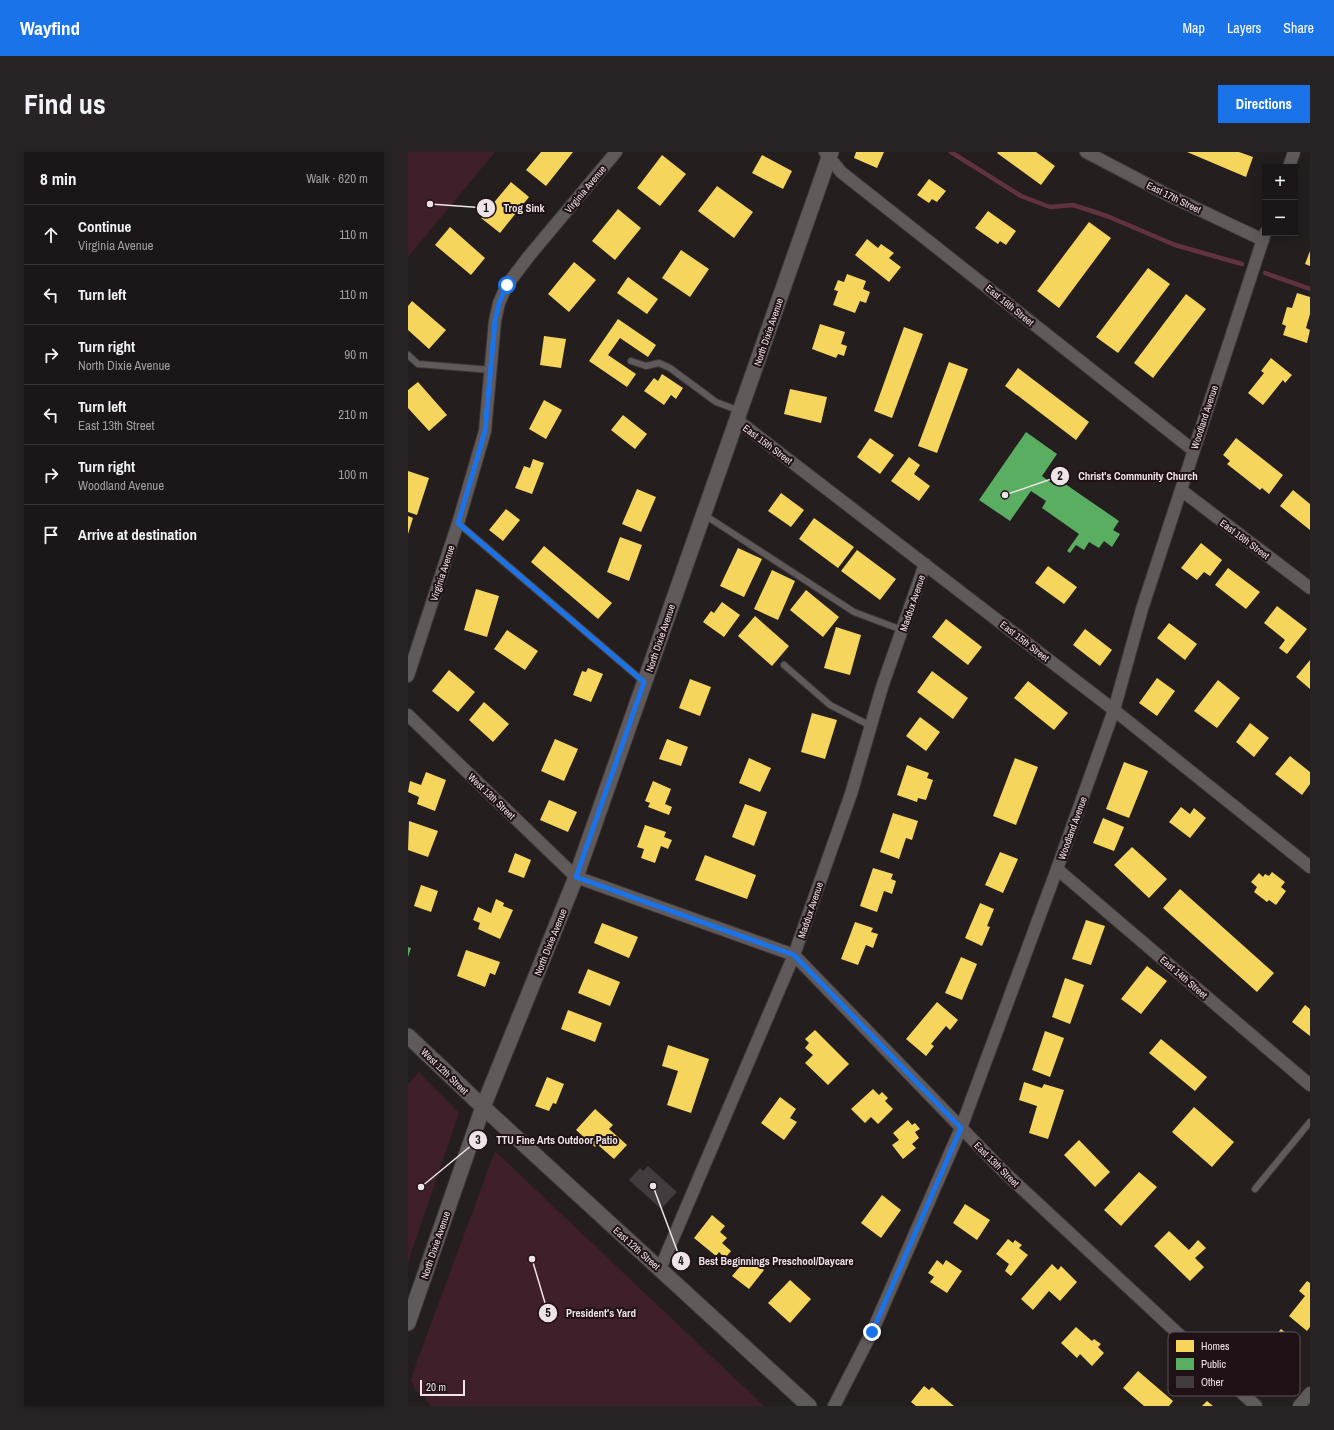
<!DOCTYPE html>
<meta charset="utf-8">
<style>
:root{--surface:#1b1617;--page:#282324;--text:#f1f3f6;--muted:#a09fa1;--line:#393536;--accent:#1a73e8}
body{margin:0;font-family:"Archivo Narrow",sans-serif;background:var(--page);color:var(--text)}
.controls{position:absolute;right:12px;top:12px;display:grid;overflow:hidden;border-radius:0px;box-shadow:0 2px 10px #0003}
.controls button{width:36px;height:36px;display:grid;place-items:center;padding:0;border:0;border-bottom:1px solid var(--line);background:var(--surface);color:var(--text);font:20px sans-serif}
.scale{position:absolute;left:12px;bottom:10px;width:45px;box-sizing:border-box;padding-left:4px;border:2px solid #eee3e6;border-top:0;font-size:11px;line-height:14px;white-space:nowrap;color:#eee3e6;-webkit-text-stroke:3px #1f1115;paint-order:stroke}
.stop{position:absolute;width:12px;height:12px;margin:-9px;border:3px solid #1a73e8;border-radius:50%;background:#fff}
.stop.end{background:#1a73e8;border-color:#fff;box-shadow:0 1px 4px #0008}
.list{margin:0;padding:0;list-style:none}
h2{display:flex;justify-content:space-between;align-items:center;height:52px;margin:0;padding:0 16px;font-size:17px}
h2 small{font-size:13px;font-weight:400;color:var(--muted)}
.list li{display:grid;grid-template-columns:26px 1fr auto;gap:12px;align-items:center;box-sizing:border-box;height:60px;padding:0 16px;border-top:1px solid var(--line)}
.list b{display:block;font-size:15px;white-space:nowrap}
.list p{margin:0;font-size:13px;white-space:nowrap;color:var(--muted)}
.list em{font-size:13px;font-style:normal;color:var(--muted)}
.icon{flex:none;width:22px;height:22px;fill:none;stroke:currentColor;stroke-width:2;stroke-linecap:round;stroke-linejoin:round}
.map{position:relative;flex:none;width:902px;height:1254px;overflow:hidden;border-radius:0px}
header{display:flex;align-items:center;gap:24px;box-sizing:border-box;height:56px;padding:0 20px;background:var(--accent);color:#fff}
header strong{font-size:19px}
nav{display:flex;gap:22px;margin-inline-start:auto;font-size:14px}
.intro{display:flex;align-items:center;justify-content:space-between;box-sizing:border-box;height:96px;padding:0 24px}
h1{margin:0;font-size:28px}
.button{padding:10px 18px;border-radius:0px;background:var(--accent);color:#fff;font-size:14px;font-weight:700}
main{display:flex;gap:24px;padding:0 24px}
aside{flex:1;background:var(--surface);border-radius:0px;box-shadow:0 2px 10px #0003}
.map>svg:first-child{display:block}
.green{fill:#3f1f29}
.homes{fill:#f6d55c}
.public{fill:#5aae61}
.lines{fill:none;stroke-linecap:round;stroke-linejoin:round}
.stream{stroke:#613341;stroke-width:4.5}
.building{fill:#423c3e}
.service-casing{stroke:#3e3839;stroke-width:8}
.minor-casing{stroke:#3e3839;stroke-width:14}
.tertiary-casing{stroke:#3e3839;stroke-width:17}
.service{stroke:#605a5b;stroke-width:6}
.minor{stroke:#605a5b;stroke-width:12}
.tertiary{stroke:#605a5b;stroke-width:15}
.route{stroke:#1a73e8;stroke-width:5}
.labels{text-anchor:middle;stroke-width:4;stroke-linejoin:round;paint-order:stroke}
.street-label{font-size:10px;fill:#eee3e6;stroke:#1f1115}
.key{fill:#1f1115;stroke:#5d5054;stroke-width:1}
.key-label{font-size:11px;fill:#eee3e6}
.leader{fill:none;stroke:#eee3e6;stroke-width:1.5}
.callout-dot{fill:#eee3e6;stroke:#1f1115;stroke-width:1.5}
.mark-label{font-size:12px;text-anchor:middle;font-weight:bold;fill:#111}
.callout-label{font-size:11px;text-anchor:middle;font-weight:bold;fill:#eee3e6;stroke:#1f1115;stroke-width:4;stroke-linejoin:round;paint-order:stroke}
</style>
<header>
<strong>Wayfind</strong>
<nav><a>Map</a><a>Layers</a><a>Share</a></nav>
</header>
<div class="intro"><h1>Find us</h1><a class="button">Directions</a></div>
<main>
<aside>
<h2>8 min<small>Walk · 620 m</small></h2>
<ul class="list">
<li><svg class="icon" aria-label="ahead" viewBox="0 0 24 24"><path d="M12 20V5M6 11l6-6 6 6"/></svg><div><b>Continue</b><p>Virginia Avenue</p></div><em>110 m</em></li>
<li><svg class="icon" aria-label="left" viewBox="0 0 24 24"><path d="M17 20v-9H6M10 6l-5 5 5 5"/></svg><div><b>Turn left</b></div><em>110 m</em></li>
<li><svg class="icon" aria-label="right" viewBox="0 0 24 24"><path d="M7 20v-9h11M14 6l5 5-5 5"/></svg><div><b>Turn right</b><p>North Dixie Avenue</p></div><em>90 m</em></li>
<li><svg class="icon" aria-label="left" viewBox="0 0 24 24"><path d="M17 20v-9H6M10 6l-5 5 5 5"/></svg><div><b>Turn left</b><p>East 13th Street</p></div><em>210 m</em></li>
<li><svg class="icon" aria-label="right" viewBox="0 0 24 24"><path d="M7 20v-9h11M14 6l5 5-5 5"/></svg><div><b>Turn right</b><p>Woodland Avenue</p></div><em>100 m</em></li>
<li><svg class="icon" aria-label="arrive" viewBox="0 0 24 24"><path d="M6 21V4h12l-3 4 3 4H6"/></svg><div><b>Arrive at destination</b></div></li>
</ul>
</aside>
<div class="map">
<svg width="902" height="1254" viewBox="0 0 902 1254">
<rect width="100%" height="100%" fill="#241e1f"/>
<g class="green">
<path d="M 0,0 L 87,0 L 0,105 Z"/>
<path d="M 11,920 L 51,961 L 0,1110 L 0,932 Z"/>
<path d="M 87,999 L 356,1254 L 23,1254 L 16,1245 L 8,1239 L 3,1228 L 7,1215 Z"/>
</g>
<g class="homes">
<path d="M 133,0 L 165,0 L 138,34 L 118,18 Z"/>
<path d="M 448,0 L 476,0 L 469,16 L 446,6 Z"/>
<path d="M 590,0 L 628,0 L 647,14 L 633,33 L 589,1 Z"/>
<path d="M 779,0 L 831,0 L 845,5 L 838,25 Z"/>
<path d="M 254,3 L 278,22 L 252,54 L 229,36 Z"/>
<path d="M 354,3 L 384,19 L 375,37 L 344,21 Z"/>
<path d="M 521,27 L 538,39 L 529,50 L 524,47 L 521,51 L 509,43 Z"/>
<path d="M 103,30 L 121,45 L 92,81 L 73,66 Z"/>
<path d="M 309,34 L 345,60 L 326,86 L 290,59 Z"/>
<path d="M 210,57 L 233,76 L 207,108 L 184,89 Z"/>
<path d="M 580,59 L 608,79 L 598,93 L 592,89 L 590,92 L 567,76 Z"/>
<path d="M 681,70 L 703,86 L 651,156 L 629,139 Z"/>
<path d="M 42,75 L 77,106 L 63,123 L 27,93 Z"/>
<path d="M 459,87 L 470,96 L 473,92 L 486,101 L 481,106 L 493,115 L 481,130 L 447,103 Z"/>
<path d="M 273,98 L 301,117 L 282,145 L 254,126 Z"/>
<path d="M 902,99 L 902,114 L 897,112 Z"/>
<path d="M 166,110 L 188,128 L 161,160 L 140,142 Z"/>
<path d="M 740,116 L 762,132 L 710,201 L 688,185 Z"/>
<path d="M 439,122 L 458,129 L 455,137 L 462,140 L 458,151 L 452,149 L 447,161 L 425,153 L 430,139 L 426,138 L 430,128 L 436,130 Z"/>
<path d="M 220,125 L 250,147 L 239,162 L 209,141 Z"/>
<path d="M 889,141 L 902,145 L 902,162 L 898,176 L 902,178 L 899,191 L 875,183 L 878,174 L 874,172 L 879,155 L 884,156 Z"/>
<path d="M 778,142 L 798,157 L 745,226 L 726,211 Z"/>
<path d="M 4,149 L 38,178 L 21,197 L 0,178 L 0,154 Z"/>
<path d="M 210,167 L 248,193 L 240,205 L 212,186 L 200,203 L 228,222 L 219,235 L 181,209 Z"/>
<path d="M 412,172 L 437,180 L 433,192 L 439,194 L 436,204 L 430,202 L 428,206 L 404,197 Z"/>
<path d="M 496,175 L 515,182 L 484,266 L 466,259 Z"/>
<path d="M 136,184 L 158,187 L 153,216 L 132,213 Z"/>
<path d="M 863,206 L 884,223 L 877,231 L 875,228 L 855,253 L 840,241 L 856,221 L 853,219 Z"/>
<path d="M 541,210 L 560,217 L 529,301 L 510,294 Z"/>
<path d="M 610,216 L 681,270 L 668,288 L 597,234 Z"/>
<path d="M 254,222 L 275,236 L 268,247 L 263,243 L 256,253 L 236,239 L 246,226 L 250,229 Z"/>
<path d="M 10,230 L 39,263 L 21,279 L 0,256 L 0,238 Z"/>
<path d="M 382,237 L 419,245 L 413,271 L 376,262 Z"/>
<path d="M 136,248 L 154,258 L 138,287 L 121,277 Z"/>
<path d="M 215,263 L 239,282 L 227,297 L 203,278 Z"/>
<path d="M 462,286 L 486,303 L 472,322 L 449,305 Z"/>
<path d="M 828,286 L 875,323 L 861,342 L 854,336 L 852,338 L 819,312 L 822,309 L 815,303 Z"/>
<path d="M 501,305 L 512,313 L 506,322 L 522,334 L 511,349 L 483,329 Z"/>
<path d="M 125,307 L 136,311 L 124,342 L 107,336 L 116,314 L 122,316 Z"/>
<path d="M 0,319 L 21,326 L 9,363 L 0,360 Z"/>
<path d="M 229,337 L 248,345 L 233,380 L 214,372 Z"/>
<path d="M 885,338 L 902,352 L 902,378 L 872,354 Z"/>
<path d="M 373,341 L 396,358 L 383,375 L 360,359 Z"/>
<path d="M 98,357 L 112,368 L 95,389 L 81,378 Z"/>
<path d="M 0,364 L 5,366 L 0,382 Z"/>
<path d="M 406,366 L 446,395 L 430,416 L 391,387 Z"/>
<path d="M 212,385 L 234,393 L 221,429 L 199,420 Z"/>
<path d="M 793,391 L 814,408 L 802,424 L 796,420 L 789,428 L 773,416 Z"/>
<path d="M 136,394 L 204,451 L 190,467 L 123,410 Z"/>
<path d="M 330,396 L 354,407 L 336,445 L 312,434 Z"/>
<path d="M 449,398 L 488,427 L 472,448 L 433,419 Z"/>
<path d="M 640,414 L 669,435 L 656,452 L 627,431 Z"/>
<path d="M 820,416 L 852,440 L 838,457 L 807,433 Z"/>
<path d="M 364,418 L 387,429 L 370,468 L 346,457 Z"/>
<path d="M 68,437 L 91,444 L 79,485 L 56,478 Z"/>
<path d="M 398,438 L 431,465 L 415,485 L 382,458 Z"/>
<path d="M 314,450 L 332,463 L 316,485 L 295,470 L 303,459 L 306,461 Z"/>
<path d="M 869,454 L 899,477 L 879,502 L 871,496 L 877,488 L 856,471 Z"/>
<path d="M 347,464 L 381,494 L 364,514 L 330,484 Z"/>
<path d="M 538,467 L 574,495 L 560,513 L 524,485 Z"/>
<path d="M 761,471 L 789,492 L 777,508 L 749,486 Z"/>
<path d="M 428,475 L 453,483 L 442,523 L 416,516 Z"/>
<path d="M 677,477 L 704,498 L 692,514 L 665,493 Z"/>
<path d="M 99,478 L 130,499 L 117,518 L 86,497 Z"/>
<path d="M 902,508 L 902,537 L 888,525 Z"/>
<path d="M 180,516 L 195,522 L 183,550 L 165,543 L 174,519 L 178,520 Z"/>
<path d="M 41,518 L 67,540 L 50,560 L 24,539 Z"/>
<path d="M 524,519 L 560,546 L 545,567 L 509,540 Z"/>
<path d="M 749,526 L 767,539 L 749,564 L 731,551 Z"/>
<path d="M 282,527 L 303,535 L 292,564 L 271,556 Z"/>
<path d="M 810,528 L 832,546 L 809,576 L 786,559 Z"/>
<path d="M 620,529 L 660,561 L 646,578 L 606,546 Z"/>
<path d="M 76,550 L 101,572 L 85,590 L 61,568 Z"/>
<path d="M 404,561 L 429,568 L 417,607 L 393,600 Z"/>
<path d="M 512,565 L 532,580 L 518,599 L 498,584 Z"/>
<path d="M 842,571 L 861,586 L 846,605 L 828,590 Z"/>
<path d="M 147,587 L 170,597 L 156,629 L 133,619 Z"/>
<path d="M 259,587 L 280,595 L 273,614 L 251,607 Z"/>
<path d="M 882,604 L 902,620 L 902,632 L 894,643 L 867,622 Z"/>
<path d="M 341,606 L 363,616 L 352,640 L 331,631 Z"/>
<path d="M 607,606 L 630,615 L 608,673 L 585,664 Z"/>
<path d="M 716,610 L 740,619 L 721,666 L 698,657 Z"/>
<path d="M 499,613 L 521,621 L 519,626 L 525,628 L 518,648 L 510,646 L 509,650 L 489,643 Z"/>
<path d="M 18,620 L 38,628 L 27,659 L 9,652 L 11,645 L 0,640 L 2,629 L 13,633 Z"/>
<path d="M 245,629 L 263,637 L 257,652 L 264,655 L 261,663 L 240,655 L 242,651 L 237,649 Z"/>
<path d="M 141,648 L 169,660 L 160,680 L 132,668 Z"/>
<path d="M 337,652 L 359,660 L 346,694 L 324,685 Z"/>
<path d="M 773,655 L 782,662 L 786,656 L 798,666 L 782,686 L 761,670 Z"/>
<path d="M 485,661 L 510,669 L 504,688 L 498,686 L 491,707 L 472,700 Z"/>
<path d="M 695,666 L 716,675 L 706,699 L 685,691 Z"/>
<path d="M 1,669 L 30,679 L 20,705 L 0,698 Z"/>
<path d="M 237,673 L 258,680 L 256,685 L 264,688 L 260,697 L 253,694 L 247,711 L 233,706 L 236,697 L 229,695 Z"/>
<path d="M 724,695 L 759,727 L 741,746 L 706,713 Z"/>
<path d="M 592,700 L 610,707 L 595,741 L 577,733 Z"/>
<path d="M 107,701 L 123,708 L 116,726 L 100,720 Z"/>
<path d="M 297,703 L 348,723 L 339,747 L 287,728 Z"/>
<path d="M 465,716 L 485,722 L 483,727 L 488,729 L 484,742 L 476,739 L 469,760 L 452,754 Z"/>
<path d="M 864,720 L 877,730 L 873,735 L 878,739 L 868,753 L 861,748 L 859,750 L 846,740 L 849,735 L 843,730 L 851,721 L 855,725 L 857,722 L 861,724 Z"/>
<path d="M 13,733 L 30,739 L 23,760 L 6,754 Z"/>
<path d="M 772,737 L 866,821 L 849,840 L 755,756 Z"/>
<path d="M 88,747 L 96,751 L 95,754 L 105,758 L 92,787 L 70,777 L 72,771 L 65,768 L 70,755 L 83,761 Z"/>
<path d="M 572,751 L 586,757 L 579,774 L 582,775 L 574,794 L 557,786 Z"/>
<path d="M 678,768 L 697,774 L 683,813 L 664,807 Z"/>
<path d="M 447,770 L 465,776 L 463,780 L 470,782 L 465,796 L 458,793 L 450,813 L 433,807 Z"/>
<path d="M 194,771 L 230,785 L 221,806 L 186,791 Z"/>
<path d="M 58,798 L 92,810 L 87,823 L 82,821 L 77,835 L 49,824 Z"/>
<path d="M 553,805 L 569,812 L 554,848 L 537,841 Z"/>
<path d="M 739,814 L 759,829 L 733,862 L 713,847 Z"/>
<path d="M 180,817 L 212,830 L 202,854 L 170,841 Z"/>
<path d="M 657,826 L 676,833 L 662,872 L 644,865 Z"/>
<path d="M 529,850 L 550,868 L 542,878 L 538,874 L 523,892 L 526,894 L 518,904 L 498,887 Z"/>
<path d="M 897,853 L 902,857 L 902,884 L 884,870 Z"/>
<path d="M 160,858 L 194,871 L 187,890 L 153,877 Z"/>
<path d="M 407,878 L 441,912 L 420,933 L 397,911 L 405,903 L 397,896 L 401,891 L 397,887 Z"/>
<path d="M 637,879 L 656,886 L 642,925 L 624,918 Z"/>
<path d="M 753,887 L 799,925 L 787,939 L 741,901 Z"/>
<path d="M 260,893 L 301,907 L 283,961 L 259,953 L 270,919 L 254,914 Z"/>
<path d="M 139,925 L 156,932 L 148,952 L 145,951 L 141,959 L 127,954 Z"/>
<path d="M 616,930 L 634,936 L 636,932 L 656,938 L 640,987 L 621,981 L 629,954 L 611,948 Z"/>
<path d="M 465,937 L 471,943 L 474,940 L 480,946 L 477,949 L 485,957 L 470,972 L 463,965 L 457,971 L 443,957 Z"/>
<path d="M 372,945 L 388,957 L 382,966 L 389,970 L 376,988 L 353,971 Z"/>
<path d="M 786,955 L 826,990 L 804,1015 L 764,980 Z"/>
<path d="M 187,957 L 205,973 L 201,977 L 219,993 L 206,1007 L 189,992 L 187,995 L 168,978 Z"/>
<path d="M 500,968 L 504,973 L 507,971 L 512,977 L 507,980 L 511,986 L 504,992 L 508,996 L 495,1007 L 484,993 L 491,988 L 485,981 Z"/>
<path d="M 671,988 L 702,1020 L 687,1035 L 656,1003 Z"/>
<path d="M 731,1020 L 749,1035 L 713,1074 L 696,1058 Z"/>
<path d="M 474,1043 L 493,1058 L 473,1086 L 453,1071 Z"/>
<path d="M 557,1052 L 582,1068 L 569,1088 L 545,1071 Z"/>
<path d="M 304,1063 L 317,1074 L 312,1080 L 319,1086 L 314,1091 L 323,1099 L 317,1106 L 311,1100 L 308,1104 L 286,1086 Z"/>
<path d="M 761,1079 L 781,1098 L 790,1088 L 798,1096 L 787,1106 L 796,1115 L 782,1129 L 746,1094 Z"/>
<path d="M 600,1087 L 605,1091 L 607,1088 L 614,1093 L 611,1096 L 620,1103 L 603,1124 L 597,1119 L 601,1112 L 588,1102 Z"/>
<path d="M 340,1105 L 356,1118 L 341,1137 L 324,1124 Z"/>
<path d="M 529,1108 L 535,1113 L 538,1108 L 554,1119 L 539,1141 L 522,1130 L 526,1125 L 520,1121 Z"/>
<path d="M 644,1112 L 650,1118 L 653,1114 L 669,1130 L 652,1149 L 641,1139 L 625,1158 L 613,1147 Z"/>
<path d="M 382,1128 L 403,1147 L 382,1171 L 360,1151 Z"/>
<path d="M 899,1129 L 902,1131 L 902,1175 L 899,1179 L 881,1164 L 897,1144 L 891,1139 Z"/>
<path d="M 668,1175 L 684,1189 L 686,1187 L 693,1192 L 690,1195 L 696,1201 L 684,1214 L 672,1202 L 669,1206 L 653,1191 Z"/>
<path d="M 873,1177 L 886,1188 L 853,1227 L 837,1213 L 847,1201 L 844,1198 L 858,1183 L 864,1188 Z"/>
<path d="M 730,1219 L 765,1249 L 761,1254 L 736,1254 L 715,1236 Z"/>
<path d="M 516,1234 L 521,1238 L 524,1235 L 546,1254 L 508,1254 L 503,1250 Z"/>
<path d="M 799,1249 L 805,1254 L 794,1254 Z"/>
</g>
<g class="public">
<path d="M 618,280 L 649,302 L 634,324 L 646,333 L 650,327 L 711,369 L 705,378 L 712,382 L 704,395 L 696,389 L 691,396 L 681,390 L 676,398 L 668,393 L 662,401 L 659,399 L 671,382 L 634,356 L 638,349 L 623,339 L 602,369 L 571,348 Z"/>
<path d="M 0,795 L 3,796 L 0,805 Z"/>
</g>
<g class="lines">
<g class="stream">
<path d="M 543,0 L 613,44 L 642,55 L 665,53 L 699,64 L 767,93 L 834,112"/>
<path d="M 857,121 L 902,137"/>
</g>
</g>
<path class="building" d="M 240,1014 L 269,1040 L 253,1057 L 221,1028 L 232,1016 L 235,1019 Z"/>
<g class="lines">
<defs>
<g id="service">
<path d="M 0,203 L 10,212 L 83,218"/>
<path d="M 223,209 L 238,214 L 251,211 L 262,216 L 308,250 L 332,259"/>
<path d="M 295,362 L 446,460 L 494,478"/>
<path d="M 50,371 L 236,530"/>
<path d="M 376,513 L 422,553 L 463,574"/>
<path d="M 847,1037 L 902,970"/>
</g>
<g id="minor">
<path d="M 417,0 L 433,20 L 785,298"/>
<path d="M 678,0 L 760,43 L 855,88"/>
<path d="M 881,15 L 886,0"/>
<path d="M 329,268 L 706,558 L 902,715"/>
<path d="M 773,338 L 902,436"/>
<path d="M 0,524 L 51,368 L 77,279 L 87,169 L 91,151 L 99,133 L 121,104 L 208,0"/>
<path d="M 0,563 L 168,725 L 386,803 L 596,1020 L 848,1254"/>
<path d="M 649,717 L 902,933"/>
<path d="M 252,1117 L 386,803 L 443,642 L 474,535 L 517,412"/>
<path d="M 426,1254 L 464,1180 L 553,976 L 649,717 L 706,558 L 734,457 L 857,81"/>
<path d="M 891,1254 L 902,1241"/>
</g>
<g id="tertiary">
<path d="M 0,884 L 75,955 L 401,1254"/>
<path d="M 0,1171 L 75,955 L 168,725 L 423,0"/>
</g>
</defs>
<use href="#service" class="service-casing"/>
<use href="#minor" class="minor-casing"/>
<use href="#tertiary" class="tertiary-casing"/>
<use href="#service" class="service"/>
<use href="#minor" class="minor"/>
<use href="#tertiary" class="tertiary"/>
</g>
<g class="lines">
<path class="route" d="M 99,133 L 91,151 L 87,169 L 77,279 L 50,371 L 236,530 L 168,725 L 386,803 L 553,976 L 464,1180"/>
</g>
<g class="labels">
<g class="street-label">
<text transform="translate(177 37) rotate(-50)" y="4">Virginia Avenue</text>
<text transform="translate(766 45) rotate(26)" y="4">East 17th Street</text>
<text transform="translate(602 153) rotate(39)" y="4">East 16th Street</text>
<text transform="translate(360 180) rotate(-71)" y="4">North Dixie Avenue</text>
<text transform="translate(796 265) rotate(-72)" y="4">Woodland Avenue</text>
<text transform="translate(360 292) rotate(37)" y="4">East 15th Street</text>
<text transform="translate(837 387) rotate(37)" y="4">East 16th Street</text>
<text transform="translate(34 421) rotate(-72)" y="4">Virginia Avenue</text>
<text transform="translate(504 451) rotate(-71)" y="4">Maddux Avenue</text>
<text transform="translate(252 486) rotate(-71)" y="4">North Dixie Avenue</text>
<text transform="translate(617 489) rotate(38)" y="4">East 15th Street</text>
<text transform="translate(84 644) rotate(44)" y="4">West 13th Street</text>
<text transform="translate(664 676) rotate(-70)" y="4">Woodland Avenue</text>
<text transform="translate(402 758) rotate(-71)" y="4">Maddux Avenue</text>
<text transform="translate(142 790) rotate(-68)" y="4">North Dixie Avenue</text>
<text transform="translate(776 825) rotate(41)" y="4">East 14th Street</text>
<text transform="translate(37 919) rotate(44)" y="4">West 12th Street</text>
<text transform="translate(589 1012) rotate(45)" y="4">East 13th Street</text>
<text transform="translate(27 1093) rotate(-71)" y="4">North Dixie Avenue</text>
<text transform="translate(229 1096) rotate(42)" y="4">East 12th Street</text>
</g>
</g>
<rect x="760" y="1180" width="132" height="64" rx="6" class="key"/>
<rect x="768" y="1188" width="18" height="12" fill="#f6d55c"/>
<rect x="768" y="1206" width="18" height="12" fill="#5aae61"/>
<rect x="768" y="1224" width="18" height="12" fill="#423c3e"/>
<g class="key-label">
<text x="793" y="1198">Homes</text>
<text x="793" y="1216">Public</text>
<text x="793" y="1234">Other</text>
</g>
<path class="leader" d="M22 52L78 56M597 343L652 324M13 1035L70 988M245 1034L273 1109M124 1107L140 1161"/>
<g class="callout-dot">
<circle cx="22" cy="52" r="4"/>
<circle cx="597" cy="343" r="4"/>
<circle cx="13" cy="1035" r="4"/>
<circle cx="245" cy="1034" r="4"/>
<circle cx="124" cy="1107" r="4"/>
<circle cx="78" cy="56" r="10"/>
<circle cx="652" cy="324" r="10"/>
<circle cx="70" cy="988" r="10"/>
<circle cx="273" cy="1109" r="10"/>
<circle cx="140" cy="1161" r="10"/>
</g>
<g class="mark-label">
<text x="78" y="60">1</text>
<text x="652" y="328">2</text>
<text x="70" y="992">3</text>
<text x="273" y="1113">4</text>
<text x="140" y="1165">5</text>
</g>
<g class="callout-label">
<text x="116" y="60">Trog Sink</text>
<text x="730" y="328">Christ's Community Church</text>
<text x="149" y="992">TTU Fine Arts Outdoor Patio</text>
<text x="368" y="1113">Best Beginnings Preschool/Daycare</text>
<text x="193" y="1165">President's Yard</text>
</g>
</svg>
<div class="controls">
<button>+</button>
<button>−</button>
</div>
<div class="scale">20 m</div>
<div class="stop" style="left:99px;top:133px"></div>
<div class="stop end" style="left:464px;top:1180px"></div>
</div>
</main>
